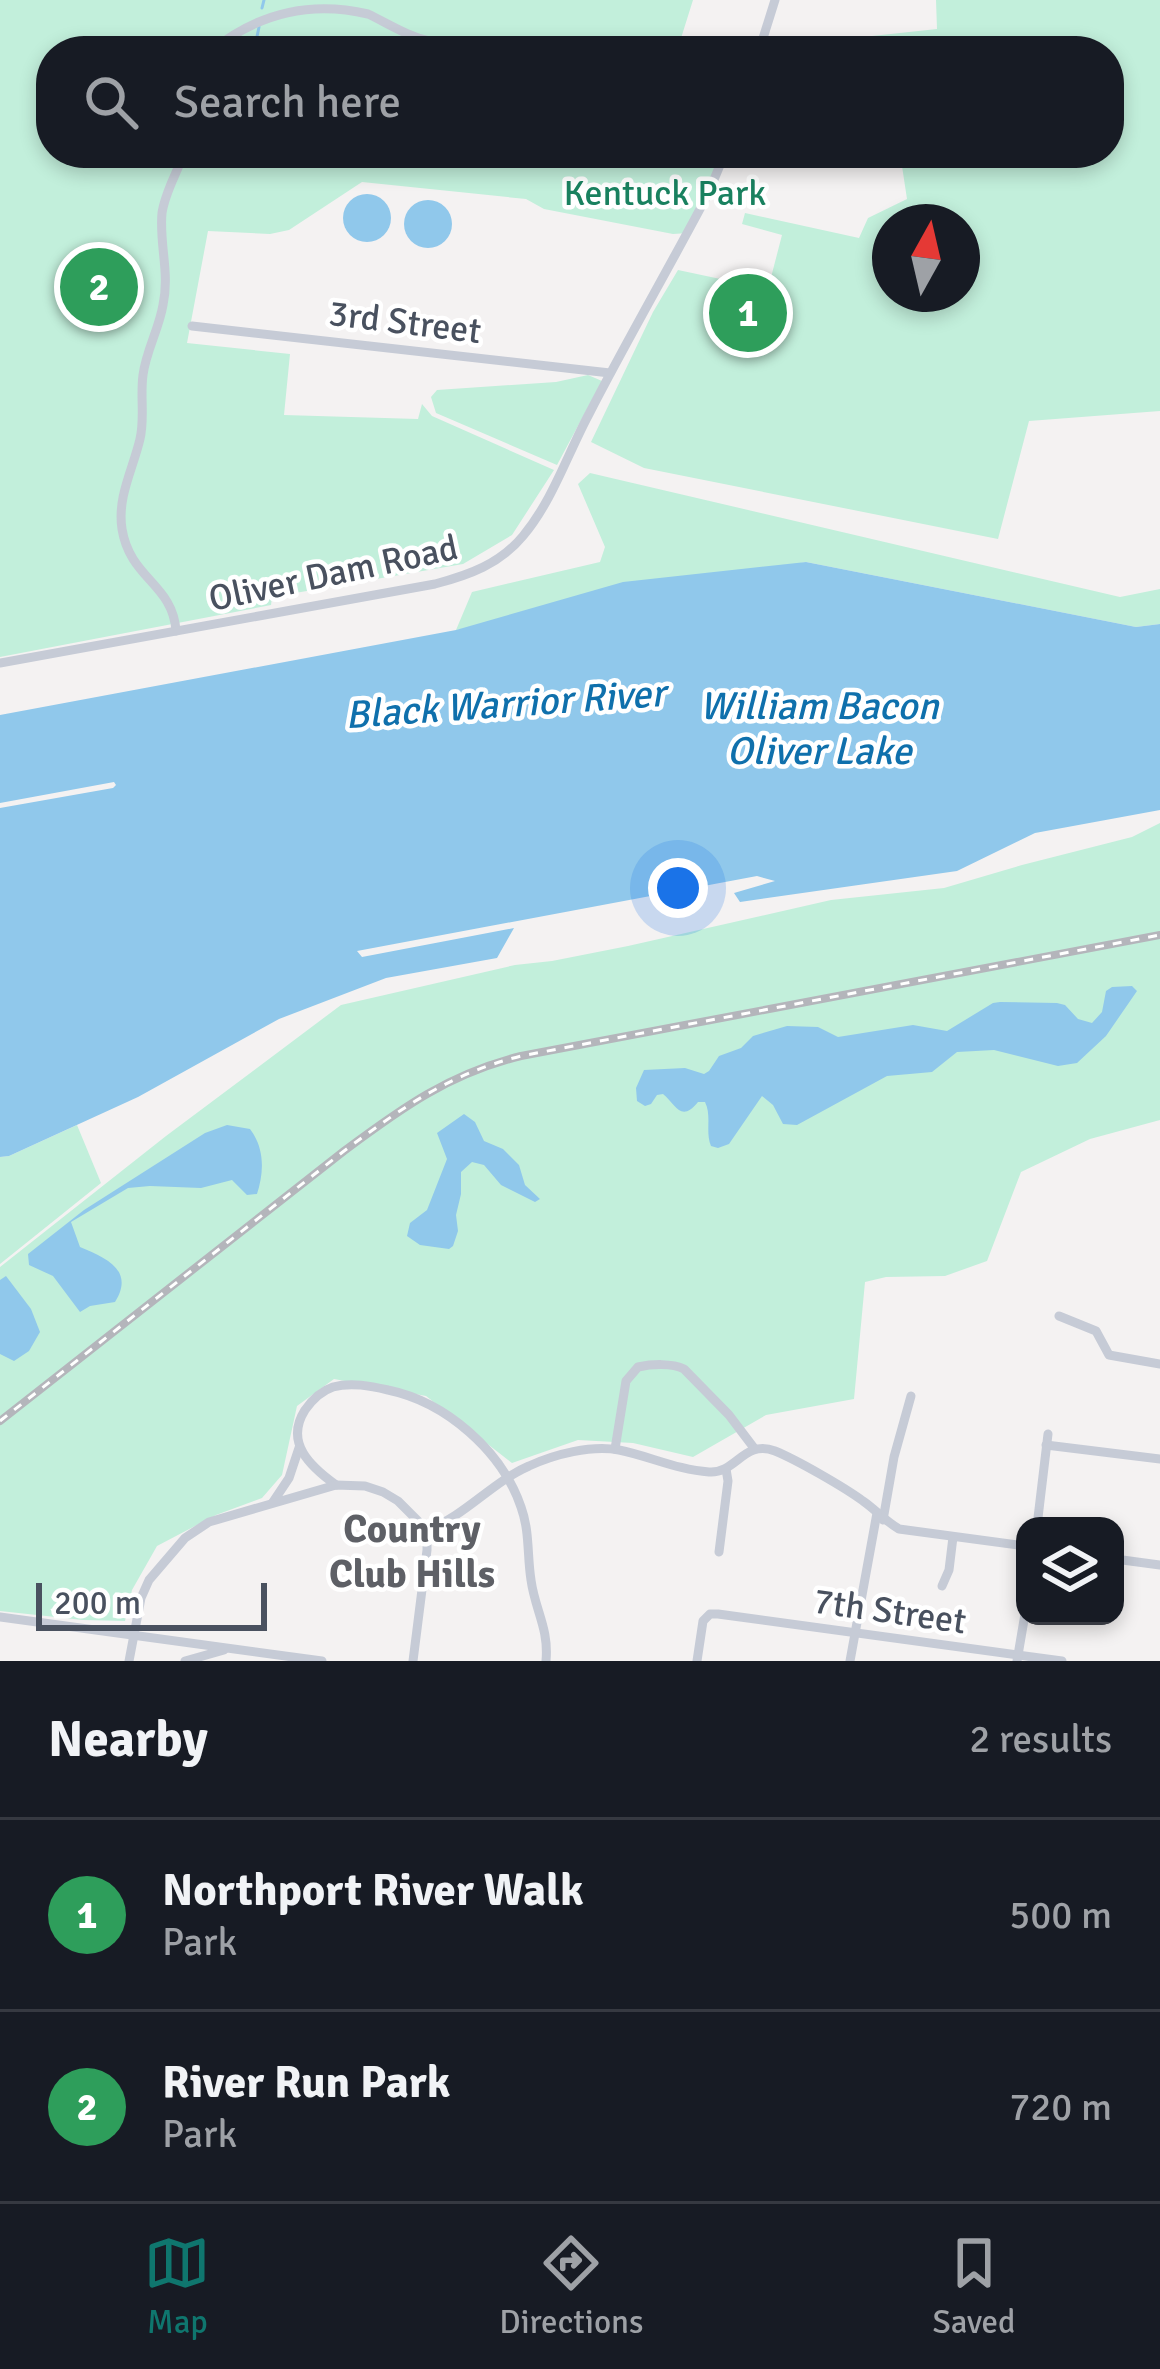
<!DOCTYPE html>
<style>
:root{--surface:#171b24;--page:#20242c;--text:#f1f3f6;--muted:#9ea1a6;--line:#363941;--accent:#0f766e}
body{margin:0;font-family:Signika,sans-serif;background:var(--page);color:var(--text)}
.controls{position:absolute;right:36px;bottom:36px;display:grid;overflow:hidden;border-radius:24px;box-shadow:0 6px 18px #0003}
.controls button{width:108px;height:108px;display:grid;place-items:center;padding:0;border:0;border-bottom:3px solid var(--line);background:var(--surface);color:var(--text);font:60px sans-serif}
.compass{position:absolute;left:872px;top:204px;width:108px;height:108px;border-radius:50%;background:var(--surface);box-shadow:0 6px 18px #0003;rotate:8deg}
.scale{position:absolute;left:36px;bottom:30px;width:231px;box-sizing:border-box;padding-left:12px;border:6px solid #49515f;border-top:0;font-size:33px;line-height:42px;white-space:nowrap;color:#49515f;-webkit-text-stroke:9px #fff;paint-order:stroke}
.you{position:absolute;left:678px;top:888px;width:42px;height:42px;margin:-30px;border:9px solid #fff;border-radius:50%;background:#1a73e8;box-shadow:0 0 0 18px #1a73e833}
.badge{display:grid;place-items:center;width:78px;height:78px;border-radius:50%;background:var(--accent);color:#fff;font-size:39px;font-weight:700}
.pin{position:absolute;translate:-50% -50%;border:6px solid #fff;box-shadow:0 3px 12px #0006}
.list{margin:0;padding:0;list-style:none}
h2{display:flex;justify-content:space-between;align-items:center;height:156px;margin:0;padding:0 48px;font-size:51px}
h2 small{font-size:39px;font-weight:400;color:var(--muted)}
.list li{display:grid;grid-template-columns:78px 1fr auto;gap:36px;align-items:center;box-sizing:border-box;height:192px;padding:0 48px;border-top:3px solid var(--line)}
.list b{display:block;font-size:45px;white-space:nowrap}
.list p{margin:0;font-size:39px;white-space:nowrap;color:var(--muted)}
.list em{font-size:39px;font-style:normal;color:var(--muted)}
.icon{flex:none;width:66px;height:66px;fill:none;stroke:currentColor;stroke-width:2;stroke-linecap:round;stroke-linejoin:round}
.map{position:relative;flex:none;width:1160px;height:1661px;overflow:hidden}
.search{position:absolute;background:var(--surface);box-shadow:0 6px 18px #0003;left:36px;right:36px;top:36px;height:132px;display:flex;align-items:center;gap:30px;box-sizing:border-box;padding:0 42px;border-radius:48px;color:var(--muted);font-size:45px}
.sheet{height:540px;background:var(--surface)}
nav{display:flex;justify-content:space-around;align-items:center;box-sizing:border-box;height:168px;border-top:3px solid var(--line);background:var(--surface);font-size:33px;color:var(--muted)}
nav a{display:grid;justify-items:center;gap:6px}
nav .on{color:var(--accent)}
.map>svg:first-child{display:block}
.green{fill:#c2efdb;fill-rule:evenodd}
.water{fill:#90c8eb}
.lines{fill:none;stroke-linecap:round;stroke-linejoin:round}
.stream{stroke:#90c8eb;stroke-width:3}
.street{stroke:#c6cbd6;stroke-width:9}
.rail-casing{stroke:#b4b5bb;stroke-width:8}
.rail{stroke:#fff;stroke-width:3;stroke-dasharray:9;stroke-linecap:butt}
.labels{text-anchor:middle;stroke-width:9;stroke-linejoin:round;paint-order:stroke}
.park-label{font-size:36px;fill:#19815f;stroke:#fff}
.street-label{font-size:36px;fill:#49515f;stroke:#fff}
.water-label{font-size:39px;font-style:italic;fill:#0f70ac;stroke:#fff}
.neighbourhood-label{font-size:39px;font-weight:bold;fill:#5e6066;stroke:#fff}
</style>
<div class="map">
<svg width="1160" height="1661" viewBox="0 0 1160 1661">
<rect width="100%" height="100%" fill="#f4f2f2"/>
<g class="green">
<path d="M 0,0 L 693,0 L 677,51 L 51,51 L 51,153 L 725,153 L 688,233 L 673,234 L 544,209 L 526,199 L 362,182 L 289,230 L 270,234 L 208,231 L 187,343 L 290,354 L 284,415 L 418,419 L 422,404 L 432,416 L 554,470 L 512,535 L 463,564 L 272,597 L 271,605 L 0,657 Z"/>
<path d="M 936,0 L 1160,0 L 1160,411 L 1029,421 L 998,539 L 644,468 L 591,442 L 653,312 L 678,270 L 768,289 L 782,235 L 742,224 L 745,213 L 859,238 L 868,218 L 907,199 L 900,153 L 1109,153 L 1109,51 L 769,51 L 770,47 L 937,29 ZM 890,222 L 962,222 L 962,294 L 890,294 Z"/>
<path d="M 588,375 L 602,381 L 557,465 L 436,413 L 431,397 L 437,390 L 556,382 Z"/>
<path d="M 590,473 L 1120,597 L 1160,589 L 1160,624 L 1136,627 L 806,562 L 456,630 L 472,592 L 600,562 L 605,547 L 578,484 Z"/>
<path d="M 1160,823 L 1160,1120 L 1090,1139 L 1021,1172 L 987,1261 L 945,1276 L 886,1277 L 865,1282 L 854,1399 L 766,1415 L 693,1457 L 633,1443 L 578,1440 L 512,1463 L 426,1396 L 334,1379 L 297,1406 L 282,1475 L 262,1498 L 216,1515 L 157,1546 L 132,1590 L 125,1621 L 83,1620 L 0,1611 L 0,1267 L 166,1136 L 341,1005 L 515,965 L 552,961 L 628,946 L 831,900 L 944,888 L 1022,865 L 1132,837 Z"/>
<path d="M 77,1125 L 101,1183 L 0,1264 L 0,1157 L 9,1156 Z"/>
</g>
<g class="water">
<circle cx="367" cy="218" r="24"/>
<circle cx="428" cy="224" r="24"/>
<path d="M 806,562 L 1136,627 L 1160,624 L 1160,810 L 1035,833 L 957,871 L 740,902 L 734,893 L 775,881 L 757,876 L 357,951 L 362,957 L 514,928 L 497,958 L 386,978 L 279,1019 L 138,1097 L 9,1156 L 0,1157 L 0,808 L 113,788 L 116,785 L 114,782 L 0,803 L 0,715 L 456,630 L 623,582 Z"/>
<path d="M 1132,986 L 1137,991 L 1106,1036 L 1077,1063 L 1058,1066 L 994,1050 L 957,1052 L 932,1072 L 887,1076 L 797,1125 L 783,1124 L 773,1105 L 762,1096 L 729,1144 L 718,1148 L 711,1146 C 705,1132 712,1116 705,1102 L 698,1102 C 681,1123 676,1105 663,1094 L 657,1095 L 651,1104 L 645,1106 L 637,1101 L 636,1088 L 644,1070 L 685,1068 L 704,1074 L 709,1071 L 719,1056 L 741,1048 L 753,1036 L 787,1026 L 818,1027 L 838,1037 L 913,1025 L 947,1031 L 993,1003 L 1000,1002 L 1057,1003 L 1065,1005 L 1078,1019 L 1092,1023 L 1102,1012 L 1106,991 L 1112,987 Z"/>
<path d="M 464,1114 L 475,1122 L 484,1141 L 503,1149 L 519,1165 L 525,1185 L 540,1199 L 535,1202 L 501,1185 L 484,1165 L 472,1162 L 461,1172 L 461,1194 L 456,1215 L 458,1231 L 453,1246 L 449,1249 L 420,1245 L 407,1236 L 410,1223 L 427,1210 L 447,1159 L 437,1133 Z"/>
<path d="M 227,1125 L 250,1129 C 265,1149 264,1172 257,1194 L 247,1195 L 232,1180 L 201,1188 L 150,1186 L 128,1188 L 71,1222 L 80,1247 C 106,1258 135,1270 115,1302 L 90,1306 L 80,1312 L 53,1276 L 29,1265 L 28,1254 L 84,1210 L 205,1133 Z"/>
<path d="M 6,1276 L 31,1309 L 40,1332 L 29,1351 L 14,1361 L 0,1354 L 0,1280 Z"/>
</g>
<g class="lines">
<g class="stream">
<path d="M 262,8 L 264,0"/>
<path d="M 254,51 L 259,27"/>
</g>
<g class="street">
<path d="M 211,51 C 257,14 309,0 368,14 C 389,24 407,36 429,41 C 447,45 468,43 486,43"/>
<path d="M 759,51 L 775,0"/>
<path d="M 192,326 L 610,373"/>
<path d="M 176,631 C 173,584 130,579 122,529 C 117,497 133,469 140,439 C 145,418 140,397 143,375 C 146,351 159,329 163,305 C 170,272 159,244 162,213 C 165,192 177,173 184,153"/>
<path d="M 0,663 L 435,584 C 469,575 500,564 523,536 C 553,500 567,455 589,414 C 627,340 669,268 708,194 L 725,153"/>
<path d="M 1059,1316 L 1096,1331 L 1109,1355 L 1160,1364"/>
<path d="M 1046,1445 L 1160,1459"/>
<path d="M 615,1449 L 626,1381 L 638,1367 C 652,1364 672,1363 684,1369 L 729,1415 L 754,1448"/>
<path d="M 336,1485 C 311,1467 284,1443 305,1410 C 312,1400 321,1391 333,1387 C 351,1382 371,1386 388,1390 C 446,1402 502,1451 521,1507 C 530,1532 527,1555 531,1580 C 535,1610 549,1628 546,1661"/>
<path d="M 273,1502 L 289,1478 L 299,1448"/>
<path d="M 883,1520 L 894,1457 L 911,1396"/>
<path d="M 1037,1526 L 1048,1434"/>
<path d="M 427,1530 C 465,1516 492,1482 529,1466 C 555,1454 591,1445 619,1450 C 649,1456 678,1470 709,1472 C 736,1474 744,1439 775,1451 C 797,1460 844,1487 863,1501 C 876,1510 885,1521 899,1529 L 1025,1546"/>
<path d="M 719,1552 L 728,1481 L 726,1469"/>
<path d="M 1115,1559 L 1160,1565"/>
<path d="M 942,1586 L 949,1570 L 953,1537"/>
<path d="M 0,1617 L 322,1661"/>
<path d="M 129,1661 L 141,1598 L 149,1580 L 185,1538 L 209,1522 L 336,1485 L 365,1486 L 383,1492 L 398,1501 L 427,1530 L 427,1550 L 413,1661"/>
<path d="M 185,1661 L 224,1650"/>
<path d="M 697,1661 L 703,1621 L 710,1614 L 718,1614 L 1062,1661"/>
<path d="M 850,1661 L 877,1513"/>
<path d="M 1017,1661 L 1025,1614"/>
</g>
<defs>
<path id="rail" d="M 0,1421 L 344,1151 C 403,1107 449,1074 521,1056 L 1160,935"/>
</defs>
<use href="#rail" class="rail-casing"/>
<use href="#rail" class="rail"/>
</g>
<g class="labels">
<g class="park-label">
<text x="665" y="205">Kentuck Park</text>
</g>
<g class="street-label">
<text transform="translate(405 321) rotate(7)" y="13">3rd Street</text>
<text transform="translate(333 572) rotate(-12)" y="13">Oliver Dam Road</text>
<text transform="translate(890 1610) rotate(8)" y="13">7th Street</text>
</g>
<g class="water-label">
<text transform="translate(505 703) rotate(-4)" y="14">Black Warrior River</text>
<text x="819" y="719">William Bacon<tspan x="819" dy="45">Oliver Lake</tspan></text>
</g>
<g class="neighbourhood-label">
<text x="412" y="1542">Country<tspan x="412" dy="45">Club Hills</tspan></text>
</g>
</g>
</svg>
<div class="controls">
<button><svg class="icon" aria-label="layers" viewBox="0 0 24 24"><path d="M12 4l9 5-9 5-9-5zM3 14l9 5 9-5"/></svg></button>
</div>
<svg class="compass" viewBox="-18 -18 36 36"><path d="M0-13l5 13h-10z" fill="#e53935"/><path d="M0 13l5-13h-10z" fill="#9ea1a6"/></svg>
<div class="scale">200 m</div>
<div class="you"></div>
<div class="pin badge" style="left:748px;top:313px;background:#2e9e5b">1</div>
<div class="pin badge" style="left:99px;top:287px;background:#2e9e5b">2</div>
<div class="search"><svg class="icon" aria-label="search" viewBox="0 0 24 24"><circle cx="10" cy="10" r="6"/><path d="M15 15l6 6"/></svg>Search here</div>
</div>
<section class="sheet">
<h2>Nearby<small>2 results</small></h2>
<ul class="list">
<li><span class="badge" style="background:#2e9e5b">1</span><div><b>Northport River Walk</b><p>Park</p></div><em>500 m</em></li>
<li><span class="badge" style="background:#2e9e5b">2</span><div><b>River Run Park</b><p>Park</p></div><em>720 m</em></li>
</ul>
</section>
<nav>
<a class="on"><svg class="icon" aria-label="map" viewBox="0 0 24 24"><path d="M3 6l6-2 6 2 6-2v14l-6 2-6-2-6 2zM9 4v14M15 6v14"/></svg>Map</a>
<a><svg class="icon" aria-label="directions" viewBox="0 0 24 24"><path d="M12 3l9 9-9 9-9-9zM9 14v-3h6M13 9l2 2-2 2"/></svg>Directions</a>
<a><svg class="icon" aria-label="saved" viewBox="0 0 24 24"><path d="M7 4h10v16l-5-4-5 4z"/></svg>Saved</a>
</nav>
